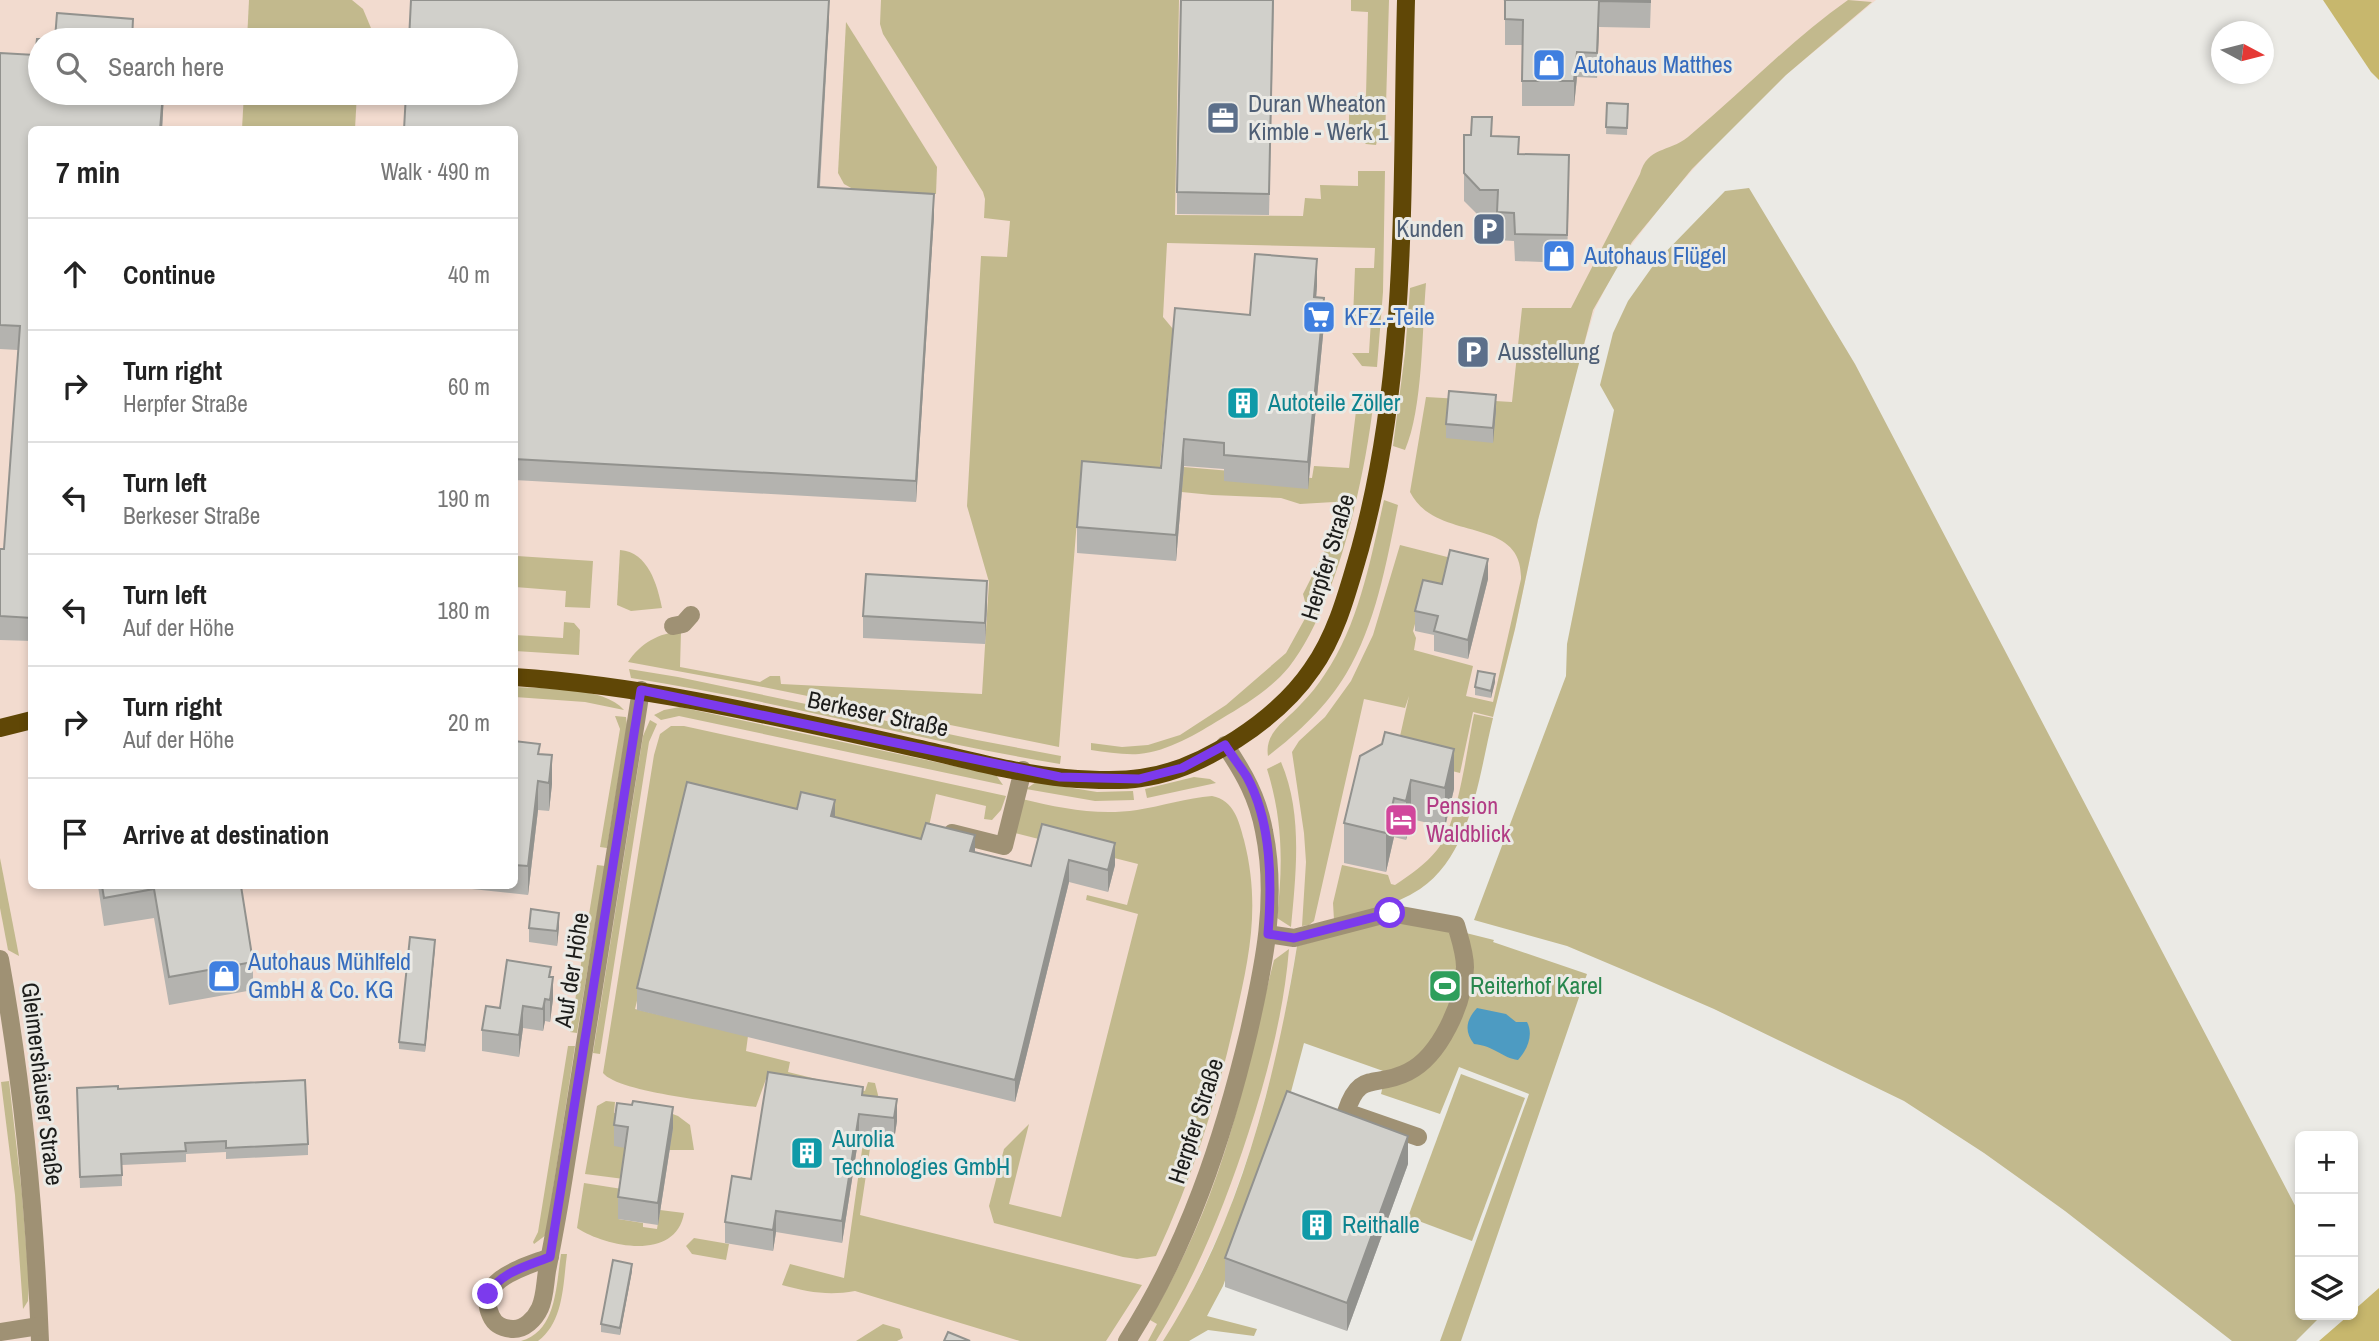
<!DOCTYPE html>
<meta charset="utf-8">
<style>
:root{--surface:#fff;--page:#f2f2f2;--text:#222;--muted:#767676;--line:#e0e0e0}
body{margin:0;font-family:"Archivo Narrow",sans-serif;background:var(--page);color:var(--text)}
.controls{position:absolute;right:21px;bottom:21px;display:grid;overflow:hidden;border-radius:10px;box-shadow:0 4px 10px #0003}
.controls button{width:63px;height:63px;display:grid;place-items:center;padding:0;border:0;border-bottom:2px solid var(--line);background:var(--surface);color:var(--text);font:35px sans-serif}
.compass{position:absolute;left:2211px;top:21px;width:63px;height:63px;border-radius:50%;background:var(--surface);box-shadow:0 4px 10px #0003;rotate:97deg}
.stop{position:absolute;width:21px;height:21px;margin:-16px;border:5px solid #7c3aed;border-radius:50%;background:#fff}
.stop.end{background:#7c3aed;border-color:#fff;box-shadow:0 2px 7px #0008}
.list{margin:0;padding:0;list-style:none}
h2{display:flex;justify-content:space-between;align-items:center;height:91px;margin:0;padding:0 28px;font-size:30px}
h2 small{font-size:23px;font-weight:400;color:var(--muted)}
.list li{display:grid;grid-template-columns:46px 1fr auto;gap:21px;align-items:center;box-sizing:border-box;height:112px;padding:0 28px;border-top:2px solid var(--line)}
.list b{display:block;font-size:26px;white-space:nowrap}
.list p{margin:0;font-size:23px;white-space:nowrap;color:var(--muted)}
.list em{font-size:23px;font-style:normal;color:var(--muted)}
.icon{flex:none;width:38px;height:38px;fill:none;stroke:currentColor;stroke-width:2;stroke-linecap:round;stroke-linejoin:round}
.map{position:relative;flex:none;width:2379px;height:1341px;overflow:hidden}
.search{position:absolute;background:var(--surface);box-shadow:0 4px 10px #0003;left:28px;top:28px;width:490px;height:77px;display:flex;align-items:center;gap:18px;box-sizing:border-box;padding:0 24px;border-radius:38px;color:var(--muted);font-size:26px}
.panel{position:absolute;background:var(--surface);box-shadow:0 4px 10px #0003;left:28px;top:126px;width:490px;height:763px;border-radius:10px}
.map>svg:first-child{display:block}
.industrial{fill:#f2dbcf;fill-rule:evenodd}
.green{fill:#c2b98d}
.forest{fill:#c7b76d}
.water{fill:#4d9bc2}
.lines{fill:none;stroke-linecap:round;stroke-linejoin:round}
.minor{stroke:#9f9174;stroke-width:18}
.major{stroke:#604706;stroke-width:18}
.wall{fill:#b4b3af}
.shaded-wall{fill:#92928e}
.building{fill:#d1d0cb;stroke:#92928e;stroke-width:2}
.route{stroke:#7c3aed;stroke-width:9}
.labels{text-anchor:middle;stroke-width:6;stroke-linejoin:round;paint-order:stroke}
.shop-label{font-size:24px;fill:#366cbe;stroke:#ebeae5;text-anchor:start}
.service-label{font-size:24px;fill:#4e5e75;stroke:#ebeae5;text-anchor:start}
.culture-label{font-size:24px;fill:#0d838f;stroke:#ebeae5;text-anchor:start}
.street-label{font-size:24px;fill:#1c1c1a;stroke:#ebeae5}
.hotel-label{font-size:24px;fill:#b23c85;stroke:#ebeae5;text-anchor:start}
.leisure-label{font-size:24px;fill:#27864d;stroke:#ebeae5;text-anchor:start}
</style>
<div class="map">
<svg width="2379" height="1341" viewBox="0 0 2379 1341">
<rect width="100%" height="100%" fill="#ebeae5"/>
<path class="industrial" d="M 0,0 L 1876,0 L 1786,75 L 1712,148 L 1666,200 L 1620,260 L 1595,309 L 1571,388 L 1538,520 L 1515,629 L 1466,825 L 1453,852 L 1433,878 L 1420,889 L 1297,946 L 1279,1048 L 1253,1142 L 1226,1219 L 1186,1305 L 1163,1341 L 0,1341 ZM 40,40 L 506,40 L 506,93 L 40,93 ZM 32,130 L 514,130 L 514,886 L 32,886 Z"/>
<g class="green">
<path d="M 249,0 L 352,0 L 363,9 L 376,40 L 247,40 Z"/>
<path d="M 881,0 L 1179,0 L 1175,215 L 1303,216 L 1305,198 L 1321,199 L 1320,185 L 1358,186 L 1358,171 L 1385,171 L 1383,292 L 1377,367 L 1362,366 L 1352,353 L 1369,353 L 1371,320 L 1353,318 L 1355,268 L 1374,268 L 1375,248 L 1167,243 L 1163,317 L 1173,329 L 1160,465 L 1312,478 L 1314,466 L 1349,468 L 1358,395 L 1373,406 C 1364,482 1336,607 1289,667 C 1271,689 1245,705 1221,719 C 1196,734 1169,751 1139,754 C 1123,755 1106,752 1091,750 L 1091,743 L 1122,747 L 1148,745 L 1180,735 L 1226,705 L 1286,653 L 1308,613 L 1303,594 L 1343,515 L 1340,505 L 1334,502 L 1300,504 L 1281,498 L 1212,495 L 1080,482 L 1059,747 L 748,684 L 628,662 C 640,644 659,632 681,632 L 680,667 L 760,682 L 770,676 L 780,676 L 781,684 L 982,694 L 989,582 L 967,506 L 981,256 L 1007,257 L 1010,221 L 984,218 L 985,199 L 983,192 L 883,34 L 880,24 Z"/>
<path d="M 1351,0 L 1389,0 L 1385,141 L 1377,141 L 1376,145 L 1366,144 L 1349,127 L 1349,97 L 1366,96 L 1368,12 L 1351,11 Z"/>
<path d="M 1848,0 L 1872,2 L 1786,75 L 1692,169 L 1632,242 L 1593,310 L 1538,520 L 1515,629 L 1493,717 L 1473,712 L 1460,773 L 1440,768 L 1394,763 L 1409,696 L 1405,708 L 1364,699 L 1314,921 L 1309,925 L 1302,926 L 1306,862 L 1304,833 L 1292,752 L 1299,741 L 1325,717 L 1351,681 L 1373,635 L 1400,545 L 1467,562 L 1442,603 L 1422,599 L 1413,631 L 1416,638 L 1414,650 L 1473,666 L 1466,696 L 1493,702 L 1521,579 C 1523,514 1436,544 1410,492 L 1426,397 L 1512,402 L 1522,308 L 1571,308 L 1640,174 C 1648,146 1668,153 1688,137 C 1742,92 1791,40 1848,0 Z"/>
<path d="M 846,22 L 937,167 L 936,194 L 853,189 L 844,184 L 838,173 Z"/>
<path d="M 244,93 L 357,93 L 355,129 L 242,129 Z"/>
<path d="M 1749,188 L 1855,364 L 2300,1215 L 2300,1315 L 2322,1315 L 2296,1341 L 2232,1341 L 2065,1211 L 1984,1153 L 1904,1101 L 1714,1009 L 1638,976 L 1567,946 L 1474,920 L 1566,676 L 1567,644 L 1614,410 L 1600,385 L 1613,333 L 1628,301 L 1655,263 L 1725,191 Z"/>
<path d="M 1426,283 C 1422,329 1423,409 1405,450 L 1393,446 L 1405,353 L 1410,288 Z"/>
<path d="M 1384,500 L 1398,505 C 1387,561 1376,624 1346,674 C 1327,706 1297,734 1268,756 C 1264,732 1287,720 1301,704 C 1310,695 1318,685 1325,674 C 1359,624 1371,558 1384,500 Z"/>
<path d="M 620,550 C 648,552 657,584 662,608 L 631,611 L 617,605 Z"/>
<path d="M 517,556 L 593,561 L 590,608 L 565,607 L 566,591 L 515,587 Z"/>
<path d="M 564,622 L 574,623 L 580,630 L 579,655 L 515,651 L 515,635 L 563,638 Z"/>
<path d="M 629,669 L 678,677 L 977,740 L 1061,756 L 1060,764 C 916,740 775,700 631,678 Z"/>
<path d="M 514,687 C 544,689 604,686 624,710 L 585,702 L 515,697 Z"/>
<path d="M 680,707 L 996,775 L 1003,785 L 679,716 L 661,720 L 654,715 L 664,710 Z"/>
<path d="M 1474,714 L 1493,718 C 1479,774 1472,854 1420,889 C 1394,906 1363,912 1334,920 L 1333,903 L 1342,865 L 1388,875 L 1391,884 L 1395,885 C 1410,875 1426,864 1437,850 C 1458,825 1467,748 1474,714 Z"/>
<path d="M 615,716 L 626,717 L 627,725 L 607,848 L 600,847 L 620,729 Z"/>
<path d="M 650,720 L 657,724 L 649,742 L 600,1054 L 593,1053 L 643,736 Z"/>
<path d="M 671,726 L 684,726 L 1006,796 L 1001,810 L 992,820 L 984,819 L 986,806 L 936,794 L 926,840 L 686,799 L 635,1009 L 748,1036 L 746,1051 L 790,1062 L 788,1072 L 865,1091 L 868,1082 L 875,1083 L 878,1095 L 860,1215 L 1142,1285 L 1106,1341 L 1020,1341 L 855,1291 C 828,1296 808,1292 782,1285 L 790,1264 L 844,1278 L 869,1100 L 766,1079 L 756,1107 C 726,1103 619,1093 603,1073 L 654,755 L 660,734 Z"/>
<path d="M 1281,762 C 1303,813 1296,873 1291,927 L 1277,918 C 1283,864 1283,821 1267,769 Z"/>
<path d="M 1194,777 L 1210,779 L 1216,783 L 1147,798 L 1145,789 Z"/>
<path d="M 1036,782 L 1097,792 L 1133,791 L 1134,800 L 1095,801 L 1026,789 Z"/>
<path d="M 1212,796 C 1234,800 1239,821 1244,840 C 1261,907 1249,959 1234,1024 C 1216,1104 1191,1181 1156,1256 L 1137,1259 L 1123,1257 L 994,1223 L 989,1206 L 1004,1149 L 1029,1124 L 1009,1204 L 1061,1217 L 1138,914 L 1086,900 L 1087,895 L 1127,905 L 1138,864 L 1015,833 L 1022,799 C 1060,808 1097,816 1137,810 C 1162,806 1187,798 1212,796 Z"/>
<path d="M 0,858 L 19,956 L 8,950 L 0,908 Z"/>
<path d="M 597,865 L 605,866 L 577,1033 L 570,1032 Z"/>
<path d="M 1389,921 L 1442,927 L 1494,940 L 1493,942 L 1587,974 L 1461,1341 L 1440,1341 L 1529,1094 L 1459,1067 L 1440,1114 L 1381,1094 L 1386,1072 L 1304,1043 L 1284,1118 L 1223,1286 L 1207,1316 L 1257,1329 L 1254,1336 L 1208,1330 L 1189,1341 L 1163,1341 C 1239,1223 1275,1082 1297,946 Z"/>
<path d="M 1289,949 C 1284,1011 1268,1072 1249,1131 C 1225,1205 1197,1275 1156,1341 L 1148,1341 L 1157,1324 L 1150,1320 C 1173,1279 1194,1237 1210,1194 C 1239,1118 1254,1038 1274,960 Z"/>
<path d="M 568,1046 L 575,1046 L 546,1235 L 534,1244 L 533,1242 L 538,1232 Z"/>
<path d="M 1461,1074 L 1525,1098 L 1472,1241 L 1408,1217 Z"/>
<path d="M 9,1081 L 22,1194 L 29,1282 L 28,1301 L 23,1309 L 15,1195 L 1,1082 Z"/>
<path d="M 606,1101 L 615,1102 L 614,1113 L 635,1116 L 624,1179 L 585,1174 L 597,1106 Z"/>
<path d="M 670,1113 L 678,1116 L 690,1125 L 694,1150 L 669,1150 Z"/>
<path d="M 584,1183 L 622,1189 L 618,1219 L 643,1223 L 643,1227 L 657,1229 L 660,1210 L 684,1213 C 676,1262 606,1247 577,1228 Z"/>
<path d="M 694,1238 L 729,1244 L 726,1260 L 692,1254 L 686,1246 Z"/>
<path d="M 561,1254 L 567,1254 C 563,1283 564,1322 538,1341 L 521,1341 C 557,1331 556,1285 561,1254 Z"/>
<path d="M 883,1324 L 900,1329 L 903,1338 L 897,1341 L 856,1341 Z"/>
</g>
<g class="forest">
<path d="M 2323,0 L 2379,0 L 2379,80 L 2371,72 Z"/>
<path d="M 2379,1288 L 2379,1341 L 2319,1341 L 2349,1315 L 2353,1315 L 2353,1311 Z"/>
</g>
<path class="water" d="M 1477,1008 L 1506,1014 L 1516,1022 L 1527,1022 C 1534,1035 1527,1050 1518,1060 C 1502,1058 1495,1046 1474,1044 C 1464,1031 1466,1020 1477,1008 Z"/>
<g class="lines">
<g class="minor">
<path d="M 673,626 L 683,624 L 691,615"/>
<path d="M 952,833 L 1004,846 L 1023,770"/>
<path d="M 1268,934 L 1294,938 L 1390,913 L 1456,925 C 1460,939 1465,953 1465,967 C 1464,1003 1440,1056 1408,1072 C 1375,1089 1360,1069 1346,1112 L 1418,1137"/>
<path d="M 0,959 C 23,1085 35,1213 40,1341"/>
<path d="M 550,1257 C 525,1267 474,1279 491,1316 C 495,1325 502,1328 512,1329 C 524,1330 535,1319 540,1308 C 545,1297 545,1283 547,1271 C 553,1240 559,1208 564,1176 L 641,690"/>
<path d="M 0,1332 L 39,1326"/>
<path d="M 1127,1341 C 1187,1247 1223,1140 1249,1031 C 1264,965 1278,899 1264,831 C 1258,798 1244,773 1225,745"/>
</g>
<g class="major">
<path d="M 514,677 C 648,686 777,717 907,746 C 959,757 1012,773 1065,778 C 1089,780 1117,782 1141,778 C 1202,770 1278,719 1312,669 C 1337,634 1348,590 1360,549 C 1409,371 1401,183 1406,0"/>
<path d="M 0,728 L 32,720"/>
</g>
</g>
<g class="wall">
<path d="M 1274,0 L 1269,215 L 1177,214 L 1177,192 Z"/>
<path d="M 1503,0 L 1651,0 L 1650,28 L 1599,27 L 1597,78 L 1577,77 L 1574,106 L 1522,106 L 1522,45 L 1505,45 L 1505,1 Z"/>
<path d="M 829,19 L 820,187 L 934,216 L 916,502 L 514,480 L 514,130 Z"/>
<path d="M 55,39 L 133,40 L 40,93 L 164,93 L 162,130 L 32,130 L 32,641 L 0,640 L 0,549 L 4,549 L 18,350 L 0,349 L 0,53 L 35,55 Z"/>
<path d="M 1607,103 L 1628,104 L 1627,135 L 1606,134 Z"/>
<path d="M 1464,135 L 1492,136 L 1519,154 L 1569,183 L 1567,263 L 1515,261 L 1514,241 L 1497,240 L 1497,218 L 1480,217 L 1464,201 Z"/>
<path d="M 1317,286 L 1316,298 L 1324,325 L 1308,489 L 1224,481 L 1224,469 L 1184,466 L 1176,561 L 1077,553 L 1077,527 L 1161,468 L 1250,315 Z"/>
<path d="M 1496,410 L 1493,443 L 1446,438 L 1446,424 Z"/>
<path d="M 1488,579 L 1468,659 L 1434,651 L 1434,635 L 1415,631 L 1415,611 L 1442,584 Z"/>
<path d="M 987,603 L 985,644 L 863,638 L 863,616 Z"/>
<path d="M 1495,682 L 1491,698 L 1475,695 L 1475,687 Z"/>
<path d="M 514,741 L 540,754 L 552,784 L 549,811 L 538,810 L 528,895 L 472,889 L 472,886 L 514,886 Z"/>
<path d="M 1360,756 L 1454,789 L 1445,827 L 1411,819 L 1406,840 L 1394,837 L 1386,872 L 1344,863 L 1344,823 Z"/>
<path d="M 797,809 L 1031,866 L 1042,824 L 1115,865 L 1108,892 L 1069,882 L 1015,1102 L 637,1010 L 637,988 Z"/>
<path d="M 98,886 L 241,886 L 253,962 L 253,990 L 169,1005 L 154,918 L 104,926 Z"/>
<path d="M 559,927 L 557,946 L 529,942 L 529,928 Z"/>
<path d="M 435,947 L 425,1052 L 399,1049 L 399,1042 Z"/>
<path d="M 551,977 L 553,999 L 550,1022 L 545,1021 L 543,1031 L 523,1028 L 519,1057 L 482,1051 L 482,1030 L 500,1008 Z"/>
<path d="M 118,1089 L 308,1144 L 308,1155 L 226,1159 L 226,1152 L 186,1154 L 186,1162 L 122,1165 L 122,1186 L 80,1188 L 77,1098 Z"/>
<path d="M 863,1095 L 897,1121 L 894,1140 L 859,1135 L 842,1243 L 776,1232 L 773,1251 L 725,1243 L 725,1222 L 751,1179 Z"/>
<path d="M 614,1125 L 673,1128 L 658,1225 L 618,1219 L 618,1197 L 625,1148 L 614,1146 Z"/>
<path d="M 1408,1164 L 1347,1331 L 1225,1287 L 1225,1258 Z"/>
<path d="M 632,1271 L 620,1335 L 601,1332 L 601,1324 Z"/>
</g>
<g class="shaded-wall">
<path d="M 829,0 L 829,19 L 818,209 L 818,187 Z"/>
<path d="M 1599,1 L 1599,27 L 1597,78 L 1597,53 Z"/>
<path d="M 1577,52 L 1577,77 L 1574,106 L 1574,81 Z"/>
<path d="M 163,93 L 164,93 L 162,130 L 160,130 Z"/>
<path d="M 934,194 L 934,216 L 916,502 L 916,481 Z"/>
<path d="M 1317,259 L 1317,286 L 1314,324 L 1314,297 Z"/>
<path d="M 1324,298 L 1324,325 L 1308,489 L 1308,462 Z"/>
<path d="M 1496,395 L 1496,410 L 1493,443 L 1493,428 Z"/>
<path d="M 1184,439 L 1184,466 L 1176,561 L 1176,535 Z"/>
<path d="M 1488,559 L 1488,579 L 1468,659 L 1468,640 Z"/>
<path d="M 987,581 L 987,603 L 985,644 L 985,623 Z"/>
<path d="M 1495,674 L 1495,682 L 1491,698 L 1491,691 Z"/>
<path d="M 1454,749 L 1454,789 L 1445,827 L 1445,788 Z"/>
<path d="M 552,755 L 552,784 L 549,811 L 549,783 Z"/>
<path d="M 1411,780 L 1411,819 L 1406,840 L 1406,801 Z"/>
<path d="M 538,781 L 538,810 L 528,895 L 528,866 Z"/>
<path d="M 1394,798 L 1394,837 L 1386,872 L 1386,833 Z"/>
<path d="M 835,800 L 835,822 L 831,816 Z"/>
<path d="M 975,835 L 975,856 L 970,851 Z"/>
<path d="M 1115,843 L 1115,865 L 1108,892 L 1108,870 Z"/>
<path d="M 1069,860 L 1069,882 L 1015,1102 L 1015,1080 Z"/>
<path d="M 559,913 L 559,927 L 557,946 L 557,931 Z"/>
<path d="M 435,940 L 435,947 L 425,1052 L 425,1045 Z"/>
<path d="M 553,977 L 553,999 L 550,1022 L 550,1000 Z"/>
<path d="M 545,999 L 545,1021 L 543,1031 L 543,1009 Z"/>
<path d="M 523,1006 L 523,1028 L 519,1057 L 519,1035 Z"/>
<path d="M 897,1099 L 897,1121 L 894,1140 L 894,1118 Z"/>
<path d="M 673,1107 L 673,1128 L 658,1225 L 658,1203 Z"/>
<path d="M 859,1114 L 859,1135 L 842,1243 L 842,1221 Z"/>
<path d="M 1408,1136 L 1408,1164 L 1347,1331 L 1347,1303 Z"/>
<path d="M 776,1211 L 776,1232 L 773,1251 L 773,1230 Z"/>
<path d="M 632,1264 L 632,1271 L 620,1335 L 620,1328 Z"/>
</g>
<g class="building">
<path d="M 411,0 L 829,0 L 818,187 L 934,194 L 916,481 L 514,459 L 514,130 L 404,130 L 406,93 L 506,93 L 506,40 L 409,40 Z"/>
<path d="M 1181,0 L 1273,0 L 1269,194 L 1177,192 Z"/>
<path d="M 1505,0 L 1650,0 L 1650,2 L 1599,1 L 1597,53 L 1577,52 L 1574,81 L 1522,81 L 1523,20 L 1505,19 Z"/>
<path d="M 57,13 L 133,19 L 132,40 L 40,40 L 40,93 L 163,93 L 160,130 L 32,130 L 32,618 L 0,616 L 0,549 L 4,549 L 20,326 L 0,325 L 0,53 L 35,55 L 37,39 L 55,39 Z"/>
<path d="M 1607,103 L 1628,104 L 1627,128 L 1606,127 Z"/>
<path d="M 1472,117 L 1492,117 L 1491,136 L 1519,137 L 1518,154 L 1569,155 L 1567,235 L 1515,234 L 1514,213 L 1497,212 L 1498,190 L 1480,190 L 1464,173 L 1464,135 L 1471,135 Z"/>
<path d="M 1255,254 L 1317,259 L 1314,297 L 1324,298 L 1308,462 L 1224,455 L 1224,443 L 1184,439 L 1176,535 L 1077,527 L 1082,461 L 1161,468 L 1175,308 L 1250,315 Z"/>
<path d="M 1449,391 L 1496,395 L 1493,428 L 1446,424 Z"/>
<path d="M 1450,550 L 1488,559 L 1468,640 L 1434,631 L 1438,616 L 1415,611 L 1423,580 L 1442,584 Z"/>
<path d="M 866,574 L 987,581 L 985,623 L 863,616 Z"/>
<path d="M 1478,671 L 1495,674 L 1491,691 L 1475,687 Z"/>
<path d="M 1385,732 L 1454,749 L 1445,788 L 1411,780 L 1406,801 L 1394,798 L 1386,833 L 1344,823 L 1360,756 L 1382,744 Z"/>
<path d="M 514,741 L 540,744 L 538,754 L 552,755 L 549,783 L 538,781 L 528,866 L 514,865 Z"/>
<path d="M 687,782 L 797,809 L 801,792 L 835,800 L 831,816 L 921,839 L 926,823 L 975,835 L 970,851 L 1031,866 L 1042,824 L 1115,843 L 1108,870 L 1069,860 L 1015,1080 L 637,988 Z"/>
<path d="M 102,886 L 241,886 L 253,962 L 169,977 L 154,889 L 104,898 Z"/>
<path d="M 531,909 L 559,913 L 557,931 L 529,928 Z"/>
<path d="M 410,937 L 435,940 L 425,1045 L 399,1042 Z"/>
<path d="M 507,960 L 551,967 L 549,977 L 553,977 L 550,1000 L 545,999 L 543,1009 L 523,1006 L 519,1035 L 482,1030 L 486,1006 L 500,1008 Z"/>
<path d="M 768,1072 L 863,1087 L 862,1095 L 897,1099 L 894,1118 L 859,1114 L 842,1221 L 776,1211 L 773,1230 L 725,1222 L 732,1176 L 751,1179 Z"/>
<path d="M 305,1080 L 308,1144 L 226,1148 L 226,1141 L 185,1143 L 186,1151 L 121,1154 L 122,1175 L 80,1177 L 77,1088 L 118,1086 L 118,1089 Z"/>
<path d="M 1287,1091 L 1408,1136 L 1347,1303 L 1225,1258 Z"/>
<path d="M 633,1101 L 673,1107 L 658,1203 L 618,1197 L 628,1127 L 614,1125 L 617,1103 L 632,1105 Z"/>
<path d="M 613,1260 L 632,1264 L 620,1328 L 601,1324 Z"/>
<path d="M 948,1332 L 970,1341 L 944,1341 Z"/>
</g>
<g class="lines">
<path class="route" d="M 488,1294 C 501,1272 527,1266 550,1257 L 641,690 L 1060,777 L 1139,779 L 1182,768 L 1225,745 C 1232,756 1240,766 1247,777 C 1272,823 1272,884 1268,934 L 1294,938 L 1390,913"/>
</g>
<defs>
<symbol id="shop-square" viewBox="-11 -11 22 22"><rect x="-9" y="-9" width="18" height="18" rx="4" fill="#3f7fe0" stroke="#ebeae5"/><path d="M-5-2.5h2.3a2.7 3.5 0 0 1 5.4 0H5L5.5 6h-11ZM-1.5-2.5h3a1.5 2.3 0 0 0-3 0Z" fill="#fff"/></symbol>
<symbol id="office-square" viewBox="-11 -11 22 22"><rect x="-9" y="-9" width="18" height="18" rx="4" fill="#5c6f8a" stroke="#ebeae5"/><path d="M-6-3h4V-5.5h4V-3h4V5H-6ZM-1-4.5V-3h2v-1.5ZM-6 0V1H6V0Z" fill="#fff"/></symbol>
<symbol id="parking-square" viewBox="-11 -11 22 22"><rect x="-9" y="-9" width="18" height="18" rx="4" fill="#5c6f8a" stroke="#ebeae5"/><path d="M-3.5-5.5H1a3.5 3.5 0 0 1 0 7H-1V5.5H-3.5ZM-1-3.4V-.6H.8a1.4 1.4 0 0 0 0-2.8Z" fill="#fff"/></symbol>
<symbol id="supermarket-square" viewBox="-11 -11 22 22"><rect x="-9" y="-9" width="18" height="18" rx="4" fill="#3f7fe0" stroke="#ebeae5"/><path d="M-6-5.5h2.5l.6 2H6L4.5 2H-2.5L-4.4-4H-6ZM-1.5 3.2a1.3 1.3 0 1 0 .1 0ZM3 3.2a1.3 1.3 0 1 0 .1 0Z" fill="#fff"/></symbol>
<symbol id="building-square" viewBox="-11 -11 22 22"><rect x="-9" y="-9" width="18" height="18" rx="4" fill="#0f9aa8" stroke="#ebeae5"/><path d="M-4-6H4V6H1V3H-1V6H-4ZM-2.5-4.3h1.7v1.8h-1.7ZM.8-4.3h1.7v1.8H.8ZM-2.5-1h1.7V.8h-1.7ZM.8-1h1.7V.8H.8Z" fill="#fff"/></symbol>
<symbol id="hotel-square" viewBox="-11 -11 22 22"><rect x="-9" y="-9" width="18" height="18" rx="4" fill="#d1479c" stroke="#ebeae5"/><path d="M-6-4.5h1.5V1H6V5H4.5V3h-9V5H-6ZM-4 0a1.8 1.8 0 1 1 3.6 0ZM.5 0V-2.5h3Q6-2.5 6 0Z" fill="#fff"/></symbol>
<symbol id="stadium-square" viewBox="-11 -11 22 22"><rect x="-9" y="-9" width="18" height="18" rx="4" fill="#2e9e5b" stroke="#ebeae5"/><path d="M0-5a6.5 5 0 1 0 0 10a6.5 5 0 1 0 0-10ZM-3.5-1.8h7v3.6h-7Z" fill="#fff"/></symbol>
</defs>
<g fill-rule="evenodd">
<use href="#shop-square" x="1530" y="46" width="38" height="38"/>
<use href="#office-square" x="1204" y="99" width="38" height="38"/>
<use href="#parking-square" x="1470" y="210" width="38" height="38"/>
<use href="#shop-square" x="1540" y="237" width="38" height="38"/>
<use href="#supermarket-square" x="1300" y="298" width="38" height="38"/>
<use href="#parking-square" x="1454" y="333" width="38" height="38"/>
<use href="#building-square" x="1224" y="384" width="38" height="38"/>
<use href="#hotel-square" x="1382" y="801" width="38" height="38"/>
<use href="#shop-square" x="205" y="957" width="38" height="38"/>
<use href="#stadium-square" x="1426" y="967" width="38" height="38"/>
<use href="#building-square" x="788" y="1134" width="38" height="38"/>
<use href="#building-square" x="1298" y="1206" width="38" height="38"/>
</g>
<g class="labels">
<g class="shop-label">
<text x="1574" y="73">Autohaus Matthes</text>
<text x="1584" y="264">Autohaus Flügel</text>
<text x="1344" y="325">KFZ.-Teile</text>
<text x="248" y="970">Autohaus Mühlfeld<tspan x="248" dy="28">GmbH &amp; Co. KG</tspan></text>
</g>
<g class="service-label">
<text x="1248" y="112">Duran Wheaton<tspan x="1248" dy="28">Kimble - Werk 1</tspan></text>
<text x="1464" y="237" text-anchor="end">Kunden</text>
<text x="1498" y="360">Ausstellung</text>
</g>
<g class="culture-label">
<text x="1268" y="411">Autoteile Zöller</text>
<text x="832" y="1147">Aurolia<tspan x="832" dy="28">Technologies GmbH</tspan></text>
<text x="1342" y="1233">Reithalle</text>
</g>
<g class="street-label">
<text transform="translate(1328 557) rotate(-73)" y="8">Herpfer Straße</text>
<text transform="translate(878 714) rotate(12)" y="8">Berkeser Straße</text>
<text transform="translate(572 970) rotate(-81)" y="8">Auf der Höhe</text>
<text transform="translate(42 1084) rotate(83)" y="8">Gleimershäuser Straße</text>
<text transform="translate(1196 1121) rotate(-72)" y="8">Herpfer Straße</text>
</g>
<g class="hotel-label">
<text x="1426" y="814">Pension<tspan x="1426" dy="28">Waldblick</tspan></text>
</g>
<g class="leisure-label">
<text x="1470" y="994">Reiterhof Karel</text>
</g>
</g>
</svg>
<div class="controls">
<button>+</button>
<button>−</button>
<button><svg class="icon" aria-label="layers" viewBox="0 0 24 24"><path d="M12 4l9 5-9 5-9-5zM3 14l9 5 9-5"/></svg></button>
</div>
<svg class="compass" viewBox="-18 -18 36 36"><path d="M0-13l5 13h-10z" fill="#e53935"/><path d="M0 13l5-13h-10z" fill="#767676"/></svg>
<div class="stop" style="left:1390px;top:913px"></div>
<div class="stop end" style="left:488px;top:1294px"></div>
<div class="search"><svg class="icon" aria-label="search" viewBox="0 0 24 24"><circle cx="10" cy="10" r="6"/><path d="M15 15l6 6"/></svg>Search here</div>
<section class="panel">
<h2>7 min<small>Walk · 490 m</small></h2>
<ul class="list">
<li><svg class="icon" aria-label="ahead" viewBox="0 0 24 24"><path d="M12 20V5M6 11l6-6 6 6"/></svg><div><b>Continue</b></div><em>40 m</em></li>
<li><svg class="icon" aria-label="right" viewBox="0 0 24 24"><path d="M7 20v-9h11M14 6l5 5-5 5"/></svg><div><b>Turn right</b><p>Herpfer Straße</p></div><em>60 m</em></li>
<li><svg class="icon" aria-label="left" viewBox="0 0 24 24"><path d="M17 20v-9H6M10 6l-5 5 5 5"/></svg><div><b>Turn left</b><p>Berkeser Straße</p></div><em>190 m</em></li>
<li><svg class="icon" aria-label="left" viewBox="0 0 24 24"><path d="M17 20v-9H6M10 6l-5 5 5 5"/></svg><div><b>Turn left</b><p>Auf der Höhe</p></div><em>180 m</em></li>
<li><svg class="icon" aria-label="right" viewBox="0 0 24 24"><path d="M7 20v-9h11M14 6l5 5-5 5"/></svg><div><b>Turn right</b><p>Auf der Höhe</p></div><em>20 m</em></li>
<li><svg class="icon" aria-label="arrive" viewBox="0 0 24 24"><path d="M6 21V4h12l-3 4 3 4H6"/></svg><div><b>Arrive at destination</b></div></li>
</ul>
</section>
</div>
